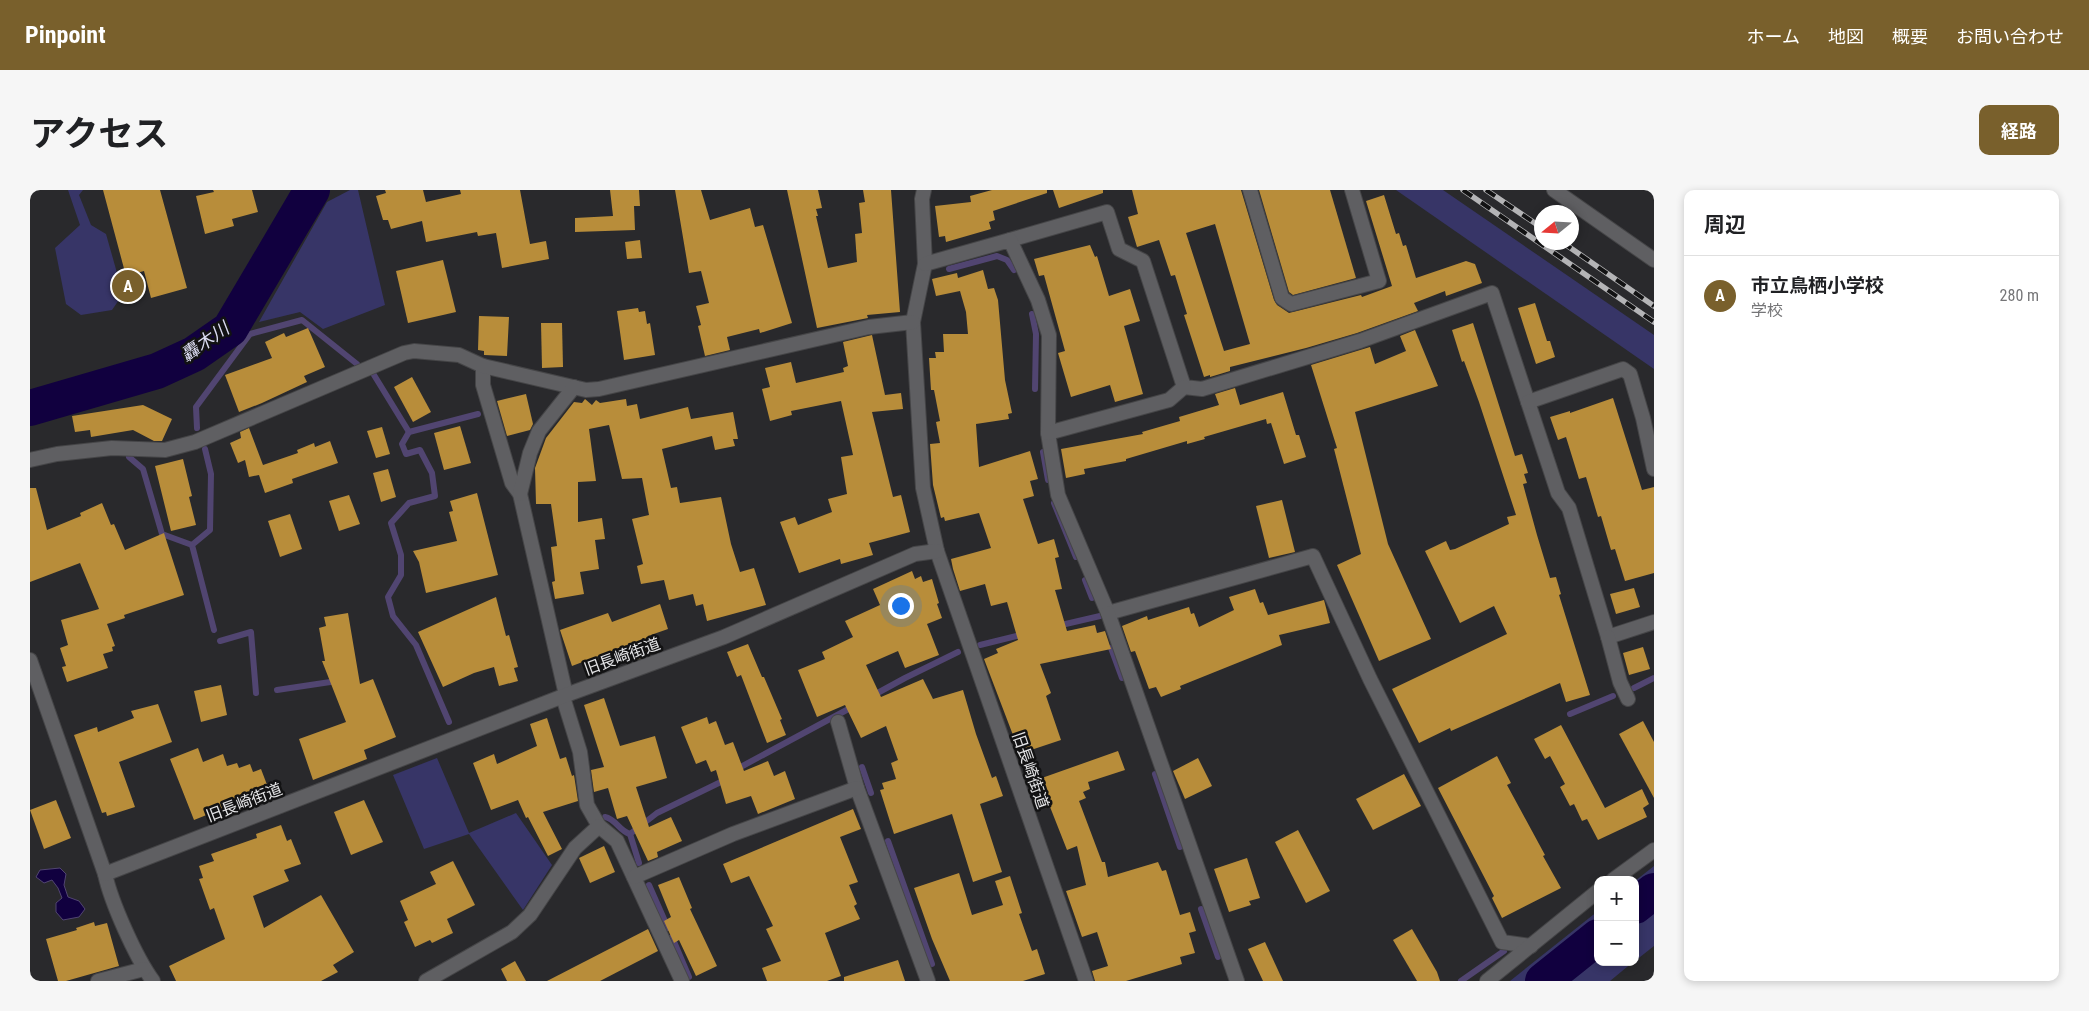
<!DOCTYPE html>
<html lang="ja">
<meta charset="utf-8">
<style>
:root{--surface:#fff;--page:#f6f6f6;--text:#202124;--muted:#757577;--line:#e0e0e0;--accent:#79602c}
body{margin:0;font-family:"Roboto Condensed","Noto Sans JP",sans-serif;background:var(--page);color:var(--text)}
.controls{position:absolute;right:15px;bottom:15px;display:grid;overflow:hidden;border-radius:10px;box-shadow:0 2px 8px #0003}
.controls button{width:45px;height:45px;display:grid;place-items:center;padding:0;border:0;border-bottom:1px solid var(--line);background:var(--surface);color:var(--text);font:25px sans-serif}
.compass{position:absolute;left:1504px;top:15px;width:45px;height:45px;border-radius:50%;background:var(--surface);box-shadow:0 2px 8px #0003;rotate:252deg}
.you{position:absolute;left:870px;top:415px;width:18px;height:18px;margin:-12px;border:4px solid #fff;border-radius:50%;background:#1a73e8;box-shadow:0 0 0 8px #1a73e833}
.badge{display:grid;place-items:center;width:32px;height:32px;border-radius:50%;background:var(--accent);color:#fff;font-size:16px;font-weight:700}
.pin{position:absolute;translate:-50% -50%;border:2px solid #fff;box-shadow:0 1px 5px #0006}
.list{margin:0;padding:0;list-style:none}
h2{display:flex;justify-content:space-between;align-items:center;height:65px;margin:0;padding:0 20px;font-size:21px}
h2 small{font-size:16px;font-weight:400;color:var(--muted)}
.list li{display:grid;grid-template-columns:32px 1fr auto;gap:15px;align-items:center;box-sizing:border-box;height:80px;padding:0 20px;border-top:1px solid var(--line)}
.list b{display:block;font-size:19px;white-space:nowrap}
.list p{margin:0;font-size:16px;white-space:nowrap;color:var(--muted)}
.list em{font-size:16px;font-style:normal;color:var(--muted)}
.map{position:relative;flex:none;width:1624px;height:791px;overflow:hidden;border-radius:10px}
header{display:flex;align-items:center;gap:30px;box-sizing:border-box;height:70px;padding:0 25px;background:var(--accent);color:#fff}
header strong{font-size:24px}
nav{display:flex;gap:28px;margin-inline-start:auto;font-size:18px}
.intro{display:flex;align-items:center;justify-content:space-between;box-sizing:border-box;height:120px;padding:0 30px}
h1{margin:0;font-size:35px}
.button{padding:12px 22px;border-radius:10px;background:var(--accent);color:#fff;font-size:18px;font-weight:700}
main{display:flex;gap:30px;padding:0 30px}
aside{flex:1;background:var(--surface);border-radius:10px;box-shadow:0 2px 8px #0003}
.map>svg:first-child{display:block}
.green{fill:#373567}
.water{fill:#11003f;stroke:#514571}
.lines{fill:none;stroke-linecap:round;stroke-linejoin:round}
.stream{stroke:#514571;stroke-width:6}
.river{stroke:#11003f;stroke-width:36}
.building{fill:#b88d3a;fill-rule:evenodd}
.minor-casing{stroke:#454547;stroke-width:16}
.minor{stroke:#5f5f62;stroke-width:14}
.rail-casing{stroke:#b4b4b6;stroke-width:5.5}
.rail{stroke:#121213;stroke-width:4;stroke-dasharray:11;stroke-linecap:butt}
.labels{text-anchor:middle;stroke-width:5;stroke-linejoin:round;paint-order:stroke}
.street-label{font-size:16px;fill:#e5e5e7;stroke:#121213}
.water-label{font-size:18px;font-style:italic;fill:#dbdcf1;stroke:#121213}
</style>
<header>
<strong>Pinpoint</strong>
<nav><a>ホーム</a><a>地図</a><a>概要</a><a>お問い合わせ</a></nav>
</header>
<div class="intro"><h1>アクセス</h1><a class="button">経路</a></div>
<main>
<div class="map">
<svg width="1624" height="791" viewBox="0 0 1624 791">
<rect width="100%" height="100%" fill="#29292c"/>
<g class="green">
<path d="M 38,0 L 53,0 L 49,5 L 61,35 L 76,44 L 93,104 L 82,120 L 51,125 L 36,114 L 25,58 L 50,35 Z"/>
<path d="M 320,0 L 328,0 L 355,115 L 293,139 L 270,122 L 229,132 L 297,12 Z"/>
<path d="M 1366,0 L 1413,0 L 1624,145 L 1624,179 Z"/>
<path d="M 407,568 L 439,643 L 486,623 L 522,675 L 493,720 L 439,644 L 394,659 L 363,585 Z"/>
<path d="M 1624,676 L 1624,686 L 1605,702 L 1605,691 Z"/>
<path d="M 1624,716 L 1624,756 L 1605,771 L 1605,731 Z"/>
<path d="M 1568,721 L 1568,732 L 1496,791 L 1480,791 Z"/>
<path d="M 1568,761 L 1568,772 L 1603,772 L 1580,791 L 1531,791 Z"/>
</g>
<path class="water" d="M 30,678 L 36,684 L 34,695 L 38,707 L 49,711 L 55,719 L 49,727 L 33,730 L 26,722 L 26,713 L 32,708 L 28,698 L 22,690 L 14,693 L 6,687 L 10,680 Z"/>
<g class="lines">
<g class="stream">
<path d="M 919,79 L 967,66 L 977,70 L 984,80"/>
<path d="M 1002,124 L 1006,144 L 1005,199"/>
<path d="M 344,185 L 379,242 L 448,224"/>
<path d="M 167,238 L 166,217 L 220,144 L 272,130 L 327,174"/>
<path d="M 379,242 L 372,254 L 376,264 L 390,260 L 402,283 L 405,306 L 379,313 L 361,333 L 371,365 L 371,385 L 358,407 L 363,426 L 386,455 L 419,532"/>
<path d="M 175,259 L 181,284 L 180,340 L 162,355 L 184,440"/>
<path d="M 1013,262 L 1018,290"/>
<path d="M 99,267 L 113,279 L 132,344 L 162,355"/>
<path d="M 1024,313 L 1046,367"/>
<path d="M 1055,390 L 1062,408"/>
<path d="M 1027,436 L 1070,426"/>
<path d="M 190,451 L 221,442 L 226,503"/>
<path d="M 950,455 L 995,444"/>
<path d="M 1081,458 L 1092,488"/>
<path d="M 1604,498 L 1624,488"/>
<path d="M 247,500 L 307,491"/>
<path d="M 842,506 L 875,488 L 928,462"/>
<path d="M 1540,524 L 1583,506"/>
<path d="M 832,577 L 841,603"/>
<path d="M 705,580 L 824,516"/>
<path d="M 1125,584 L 1150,657"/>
<path d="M 575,627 C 586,629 589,641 600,644 L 627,623 L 697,589"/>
<path d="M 600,644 L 609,673"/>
<path d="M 858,651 L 902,774"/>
<path d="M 619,695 L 638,738"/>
<path d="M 1171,719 L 1188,767"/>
<path d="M 642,747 L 659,787"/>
<path d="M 1431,791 L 1474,761"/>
</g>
<g class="river">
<path d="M 0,218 L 127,181 L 164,164 L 200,139 L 282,0"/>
<path d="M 1605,716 L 1624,701"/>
<path d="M 1513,791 L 1568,747"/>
</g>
</g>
<g class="building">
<path d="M 73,0 L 130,0 L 157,98 L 121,108 L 114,81 L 96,86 Z"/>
<path d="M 183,0 L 222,0 L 228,22 L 202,29 L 204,36 L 175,44 L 166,6 L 184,2 Z"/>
<path d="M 355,0 L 393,0 L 396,12 L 431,4 L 430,0 L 490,0 L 500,54 L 516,51 L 519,69 L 472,78 L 466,43 L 448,46 L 447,42 L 396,52 L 392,31 L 361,39 L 358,30 L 353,30 L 346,6 L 356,3 Z"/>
<path d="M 580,0 L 609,0 L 610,16 L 604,16 L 605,40 L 545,42 L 545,28 L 583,26 Z"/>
<path d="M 645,0 L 671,0 L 680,30 L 720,18 L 725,37 L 733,35 L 762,133 L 730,143 L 729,139 L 697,147 L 700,160 L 675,166 L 668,136 L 671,135 L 666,116 L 679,113 L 671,81 L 659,83 Z"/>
<path d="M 757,0 L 788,0 L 792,18 L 786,19 L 788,26 L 786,26 L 798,78 L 827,72 L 825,44 L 832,43 L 829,13 L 835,12 L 833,0 L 861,0 L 870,122 L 837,125 L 838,128 L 787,138 Z"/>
<path d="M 962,0 L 1017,0 L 1017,3 L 963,21 L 965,30 L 959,32 L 961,39 L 916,52 L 915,46 L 909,47 L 905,16 L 941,12 L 940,6 Z"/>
<path d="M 1023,0 L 1073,0 L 1073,3 L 1029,18 Z"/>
<path d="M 1102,0 L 1211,0 L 1244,110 L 1247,115 L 1259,123 L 1331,105 L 1332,107 L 1362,96 L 1336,11 L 1354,5 L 1366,44 L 1369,43 L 1373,56 L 1376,55 L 1386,88 L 1436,71 L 1445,74 L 1452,93 L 1416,106 L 1415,101 L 1384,113 L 1388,121 L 1327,143 L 1276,158 L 1200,177 L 1200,181 L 1180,187 L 1180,185 L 1174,187 L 1154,125 L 1157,124 L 1145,85 L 1141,86 L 1129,50 L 1107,57 L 1098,27 L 1108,24 ZM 1185,34 L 1220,154 L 1194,161 L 1156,43 Z"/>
<path d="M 1229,0 L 1300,0 L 1326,88 L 1263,105 L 1259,102 Z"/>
<path d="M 610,50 L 612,68 L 597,69 L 595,52 Z"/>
<path d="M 1060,55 L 1065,67 L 1067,66 L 1079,106 L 1100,99 L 1110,131 L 1094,136 L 1113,204 L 1085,212 L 1080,195 L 1041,207 L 1028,163 L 1035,161 L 1014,85 L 1009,86 L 1004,69 Z"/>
<path d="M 413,70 L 426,122 L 378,133 L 366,81 Z"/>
<path d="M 953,80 L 958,99 L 964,98 L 968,110 L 975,190 L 982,223 L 978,224 L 979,229 L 946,234 L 949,277 L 1000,261 L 1008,289 L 1000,291 L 1004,306 L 993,309 L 1008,354 L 1024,349 L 1029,367 L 1025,368 L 1032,399 L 1025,400 L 1037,441 L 1065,435 L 1067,443 L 1075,441 L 1081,459 L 1010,474 L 1021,503 L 1016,506 L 1031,550 L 995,562 L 992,551 L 986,553 L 954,469 L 968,463 L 966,459 L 988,450 L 977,412 L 961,416 L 955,394 L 930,401 L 923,379 L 921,369 L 961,358 L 949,323 L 915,331 L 914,327 L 911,328 L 903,295 L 900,254 L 910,253 L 906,232 L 910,231 L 904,200 L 901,200 L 899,168 L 906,168 L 905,162 L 914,162 L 913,144 L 938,144 L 936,122 L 930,101 L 906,106 L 902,89 L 927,83 L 928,88 Z"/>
<path d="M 1505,113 L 1517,151 L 1520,151 L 1525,167 L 1506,174 L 1488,118 Z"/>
<path d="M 608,118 L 609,122 L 615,121 L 617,134 L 620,133 L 625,165 L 594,170 L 587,121 Z"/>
<path d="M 449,126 L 479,127 L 477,166 L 454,165 L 454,161 L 448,160 Z"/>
<path d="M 511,133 L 532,133 L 533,177 L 512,178 Z"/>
<path d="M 1443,133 L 1485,266 L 1492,264 L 1498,283 L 1494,284 L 1497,293 L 1493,294 L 1507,345 L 1520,388 L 1526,387 L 1531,404 L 1529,405 L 1560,505 L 1536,512 L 1530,493 L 1421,541 L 1420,538 L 1389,553 L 1362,499 L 1477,444 L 1464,416 L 1430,433 L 1395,361 L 1416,351 L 1420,360 L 1425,359 L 1479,334 L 1477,327 L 1486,325 L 1449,212 L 1434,171 L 1432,172 L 1422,140 Z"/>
<path d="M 278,138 L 295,177 L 274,186 L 277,192 L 232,213 L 209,222 L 195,185 L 242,168 L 235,152 L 254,143 L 256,147 Z"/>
<path d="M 1385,140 L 1408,196 L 1325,222 L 1358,354 L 1401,449 L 1349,471 L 1307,375 L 1331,364 L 1304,259 L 1307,258 L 1281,175 L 1340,157 L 1345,174 L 1376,161 L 1370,146 Z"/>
<path d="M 842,145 L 855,205 L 871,203 L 873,219 L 842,222 L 863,307 L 871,305 L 880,342 L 839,353 L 843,365 L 811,374 L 810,369 L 769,383 L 750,332 L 765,327 L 768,335 L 802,322 L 798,309 L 817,304 L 811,267 L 823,265 L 811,211 L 761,221 L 762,225 L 740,231 L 732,199 L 740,197 L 735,178 L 761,172 L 766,193 L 814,182 L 813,178 L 818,176 L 813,152 Z"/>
<path d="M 382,187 L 401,222 L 383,232 L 364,197 Z"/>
<path d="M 1205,198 L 1210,215 L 1253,202 L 1266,245 L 1269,245 L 1276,267 L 1254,274 L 1241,233 L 1237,234 L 1236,229 L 1174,247 L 1175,249 L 1157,254 L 1157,251 L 1096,269 L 1096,271 L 1054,279 L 1055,284 L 1036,288 L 1031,259 L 1113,244 L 1112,242 L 1150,231 L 1149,227 L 1189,215 L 1185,204 Z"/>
<path d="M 496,204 L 503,234 L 500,240 L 477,246 L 467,211 Z"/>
<path d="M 1583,208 L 1612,300 L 1624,297 L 1624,383 L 1595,391 L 1585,359 L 1581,360 L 1571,326 L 1568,327 L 1556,287 L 1549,289 L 1536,247 L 1528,250 L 1520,227 L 1540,221 L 1540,223 Z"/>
<path d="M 555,209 L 562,215 L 566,210 L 570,213 L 596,209 L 597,216 L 607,214 L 610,229 L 658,217 L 661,229 L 703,222 L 708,249 L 703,249 L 705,256 L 685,260 L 682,246 L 632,259 L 641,298 L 647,297 L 650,313 L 691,307 L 701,354 L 710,382 L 724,378 L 736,415 L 677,431 L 673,414 L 666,416 L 663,404 L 639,410 L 634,390 L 611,394 L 607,376 L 613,374 L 602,329 L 619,325 L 612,288 L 592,289 L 579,235 L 559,239 L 566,291 L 548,292 L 548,332 L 572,328 L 575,349 L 565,350 L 569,379 L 550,382 L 554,404 L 525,409 L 522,392 L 525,391 L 521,357 L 527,356 L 521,314 L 506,314 L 505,278 L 516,248 L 544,212 L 552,213 Z"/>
<path d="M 113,215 L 142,229 L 132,251 L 124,251 L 103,240 L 61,247 L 60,240 L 45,242 L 42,226 Z"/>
<path d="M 430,236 L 441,273 L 414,280 L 404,243 Z"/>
<path d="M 352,237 L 360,264 L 346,268 L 337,241 Z"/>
<path d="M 219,238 L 233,275 L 268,263 L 267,260 L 284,253 L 285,257 L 300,251 L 308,273 L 262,289 L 263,293 L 235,303 L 229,285 L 219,287 L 215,270 L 208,273 L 200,253 L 211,248 L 210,242 Z"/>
<path d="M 153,269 L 162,306 L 159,307 L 166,335 L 141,341 L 125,276 Z"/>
<path d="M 358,279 L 366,307 L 351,312 L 343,283 Z"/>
<path d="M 0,298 L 6,298 L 17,340 L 51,326 L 50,323 L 72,313 L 81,335 L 84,334 L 95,360 L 134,343 L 154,405 L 94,425 L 95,428 L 77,434 L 85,456 L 82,457 L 83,461 L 73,464 L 78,478 L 37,492 L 32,477 L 36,476 L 30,458 L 38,455 L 31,430 L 69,419 L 50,373 L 0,392 Z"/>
<path d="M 447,303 L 468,385 L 396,403 L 389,372 L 383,361 L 427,351 L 419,322 L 423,321 L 420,311 Z"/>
<path d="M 319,305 L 330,334 L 309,341 L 299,311 Z"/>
<path d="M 1252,310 L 1265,362 L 1239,368 L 1226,316 Z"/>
<path d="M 260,324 L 272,359 L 250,367 L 238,331 Z"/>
<path d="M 882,381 L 885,389 L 891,386 L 893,392 L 902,389 L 909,413 L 907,414 L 912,428 L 897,434 L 909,465 L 875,478 L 868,461 L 836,475 L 851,507 L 893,489 L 903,509 L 933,500 L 946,544 L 962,588 L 966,586 L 973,606 L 950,614 L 972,682 L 943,692 L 922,624 L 864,644 L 850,600 L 854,599 L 852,593 L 866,589 L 861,573 L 868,570 L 856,536 L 831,548 L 815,515 L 787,527 L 768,480 L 795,469 L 792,462 L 823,447 L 815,431 L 850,415 L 843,399 Z"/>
<path d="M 1604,398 L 1610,417 L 1586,424 L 1580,404 Z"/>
<path d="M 1225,399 L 1230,413 L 1233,412 L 1238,425 L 1294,410 L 1300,433 L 1249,445 L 1252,455 L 1150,496 L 1151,499 L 1131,507 L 1126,497 L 1119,499 L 1105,461 L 1101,462 L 1092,436 L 1117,426 L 1118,430 L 1159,417 L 1161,424 L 1164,423 L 1169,437 L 1204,420 L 1199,407 Z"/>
<path d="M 466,407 L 476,446 L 479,445 L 488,477 L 484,478 L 488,491 L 469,496 L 464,477 L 444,483 L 413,497 L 388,442 Z"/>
<path d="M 630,414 L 638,439 L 618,446 L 622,458 L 620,459 L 621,464 L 606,470 L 600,454 L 542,476 L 530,440 L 578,423 L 582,432 Z"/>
<path d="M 318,423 L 330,494 L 343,489 L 366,547 L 334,560 L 337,569 L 283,590 L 269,549 L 316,532 L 292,471 L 295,471 L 289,438 L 296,436 L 294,427 Z"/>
<path d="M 718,454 L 732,487 L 734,487 L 752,529 L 750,530 L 756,545 L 737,553 L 711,485 L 707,487 L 697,462 Z"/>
<path d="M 1613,457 L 1620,479 L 1599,485 L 1593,463 Z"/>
<path d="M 191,495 L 197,525 L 171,532 L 164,501 Z"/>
<path d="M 574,508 L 590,556 L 625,546 L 637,588 L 606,597 L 619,637 L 641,627 L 652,651 L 627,662 L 628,667 L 618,671 L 597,626 L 587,629 L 578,598 L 564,602 L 561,580 L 574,577 L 554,515 Z"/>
<path d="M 128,514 L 142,552 L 89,572 L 105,617 L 77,626 L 76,622 L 72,623 L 44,545 L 67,537 L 68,542 L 104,528 L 101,521 Z"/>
<path d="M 677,527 L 679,534 L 686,531 L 695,555 L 703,552 L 714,581 L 738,571 L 744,586 L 755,581 L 765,609 L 728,624 L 721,606 L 696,614 L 686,580 L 681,582 L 676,570 L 666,574 L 651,537 Z"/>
<path d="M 517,528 L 530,569 L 536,567 L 542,586 L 544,585 L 548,611 L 513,622 L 532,659 L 518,666 L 498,627 L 496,628 L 488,610 L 461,620 L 443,573 L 464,564 L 467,574 L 507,556 L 500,534 Z"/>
<path d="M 1613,531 L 1624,552 L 1624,608 L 1589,544 Z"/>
<path d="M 1531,535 L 1575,618 L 1612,599 L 1619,614 L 1613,618 L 1617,627 L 1568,650 L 1557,629 L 1552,631 L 1544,614 L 1540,616 L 1530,597 L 1535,594 L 1520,566 L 1515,569 L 1504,549 Z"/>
<path d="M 168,558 L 173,572 L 193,564 L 197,576 L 207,573 L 209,578 L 220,574 L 223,582 L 231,579 L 239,600 L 164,630 L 140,569 Z"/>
<path d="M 1088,561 L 1095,580 L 1058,592 L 1060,599 L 1053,602 L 1056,608 L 1049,611 L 1072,672 L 1075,672 L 1078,687 L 1128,672 L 1132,681 L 1136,680 L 1150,725 L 1160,722 L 1166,741 L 1159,743 L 1165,763 L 1150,767 L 1152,774 L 1096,791 L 1065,791 L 1062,781 L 1078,776 L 1067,742 L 1052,747 L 1036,701 L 1056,695 L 1047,656 L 1037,660 L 1009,589 Z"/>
<path d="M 1467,566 L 1481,593 L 1477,595 L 1515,665 L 1513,666 L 1531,698 L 1472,728 L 1462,708 L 1464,706 L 1408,598 Z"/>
<path d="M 1168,568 L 1182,596 L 1155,609 L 1143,581 Z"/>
<path d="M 1374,584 L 1391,616 L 1343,640 L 1326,609 Z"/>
<path d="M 26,610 L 41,648 L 14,659 L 0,620 Z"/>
<path d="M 334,610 L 353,652 L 321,665 L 304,622 Z"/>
<path d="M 823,619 L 831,639 L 810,647 L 828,692 L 819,695 L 827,714 L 824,716 L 830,729 L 795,743 L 811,786 L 797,791 L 737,791 L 732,778 L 751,771 L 736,739 L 743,736 L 719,686 L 701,693 L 693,674 Z"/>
<path d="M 251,635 L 257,651 L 261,649 L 271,674 L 254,680 L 259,691 L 223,706 L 234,738 L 291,705 L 324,762 L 303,775 L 308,782 L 291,791 L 146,791 L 139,776 L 195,749 L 184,718 L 180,720 L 169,689 L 173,688 L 169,676 L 184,671 L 181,664 L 227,648 L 226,644 Z"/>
<path d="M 1268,640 L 1300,701 L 1276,713 L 1245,652 Z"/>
<path d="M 574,656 L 585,682 L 560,693 L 549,668 Z"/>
<path d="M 1217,668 L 1230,708 L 1219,711 L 1221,715 L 1199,722 L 1184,679 Z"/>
<path d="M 423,671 L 445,715 L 417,729 L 423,743 L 402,753 L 400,750 L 385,757 L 374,732 L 378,730 L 370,711 L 406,694 L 400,682 Z"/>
<path d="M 929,683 L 942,725 L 973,715 L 965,691 L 980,686 L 992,723 L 989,724 L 1002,761 L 1007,759 L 1015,784 L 993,791 L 920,791 L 902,749 L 884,698 Z"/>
<path d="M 649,687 L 662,718 L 660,719 L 687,776 L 666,786 L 649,750 L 644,753 L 634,731 L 641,727 L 628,695 Z"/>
<path d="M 64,732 L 65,736 L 77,733 L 89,776 L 36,791 L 28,791 L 16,749 L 47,740 L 46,738 Z"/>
<path d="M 618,739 L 628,761 L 570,791 L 517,791 Z"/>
<path d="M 1382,739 L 1407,782 L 1410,791 L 1387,791 L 1363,750 Z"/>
<path d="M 1235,752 L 1253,791 L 1233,791 L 1218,759 Z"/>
<path d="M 868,770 L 875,791 L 814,791 L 814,787 Z"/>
<path d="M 485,771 L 496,791 L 477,791 L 471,779 Z"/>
</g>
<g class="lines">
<defs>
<g id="minor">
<path d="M 894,0 L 892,9 L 895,74 L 883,132 L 893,298 L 907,361 L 1056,791"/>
<path d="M 1220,0 L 1252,108 L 1261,114 L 1349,91 L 1322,0"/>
<path d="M 1524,0 L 1624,70"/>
<path d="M 980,50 L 1077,22 L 1089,59 L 1113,71 L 1154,197 L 1172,199 L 1330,151 L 1462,103 L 1528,303 L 1539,318 L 1578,447 L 1624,432"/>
<path d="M 895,74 L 980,50 L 1008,110 L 1019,145 L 1018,243 L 1028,305 L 1078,423 L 1283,366 L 1340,489 L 1472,752 L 1501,756"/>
<path d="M 453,176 L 453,195 L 482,293 L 490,304 L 536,505"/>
<path d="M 1498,212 L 1593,179 L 1600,184 L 1613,228 L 1624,279"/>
<path d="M 1018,243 L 1139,210 L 1154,197"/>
<path d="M 0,270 L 27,264 L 82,258 L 135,260 L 165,252 L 374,163 L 384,161 L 429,165 L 453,176 L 556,200 L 569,199 L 839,137 L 883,132"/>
<path d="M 490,304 L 500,263 L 509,241 L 544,197"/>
<path d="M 1078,423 L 1207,791"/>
<path d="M 1578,447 L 1590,492 L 1598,509"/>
<path d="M 0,470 L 75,684 C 81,712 106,768 123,791"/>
<path d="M 533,507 L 550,562 L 557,615 L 569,636 L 587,651 L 652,791"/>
<path d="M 808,532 L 827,598 L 898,791"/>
<path d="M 75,684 L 536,505 L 694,447 L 885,364 L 907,361"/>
<path d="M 604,687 L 703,644 L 827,598"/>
<path d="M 1583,690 L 1624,660"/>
<path d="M 68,791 L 114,779"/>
<path d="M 396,791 L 482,742 L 500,725 L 545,658 L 569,636"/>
<path d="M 1457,791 L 1568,701"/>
</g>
</defs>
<use href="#minor" class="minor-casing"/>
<use href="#minor" class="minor"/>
<defs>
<g id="rail">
<path d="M 1433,0 L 1624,132"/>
<path d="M 1456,0 L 1512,38"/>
<path d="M 1532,52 L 1624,116"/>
</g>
</defs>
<use href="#rail" class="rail-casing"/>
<use href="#rail" class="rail"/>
</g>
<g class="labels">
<g class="street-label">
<text transform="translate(592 466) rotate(-20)" y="6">旧長崎街道</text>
<text transform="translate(1001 580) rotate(71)" y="6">旧長崎街道</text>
<text transform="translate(214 612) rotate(-21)" y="6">旧長崎街道</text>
</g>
<g class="water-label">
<text transform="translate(175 152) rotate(-35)" y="6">轟木川</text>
</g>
</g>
</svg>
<div class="controls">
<button>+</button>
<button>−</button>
</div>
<svg class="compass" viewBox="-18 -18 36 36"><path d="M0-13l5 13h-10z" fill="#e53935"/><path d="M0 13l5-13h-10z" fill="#757577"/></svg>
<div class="you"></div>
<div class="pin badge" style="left:98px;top:96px">A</div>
</div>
<aside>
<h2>周辺<small></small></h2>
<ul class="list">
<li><span class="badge">A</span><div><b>市立鳥栖小学校</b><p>学校</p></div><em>280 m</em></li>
</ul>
</aside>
</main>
